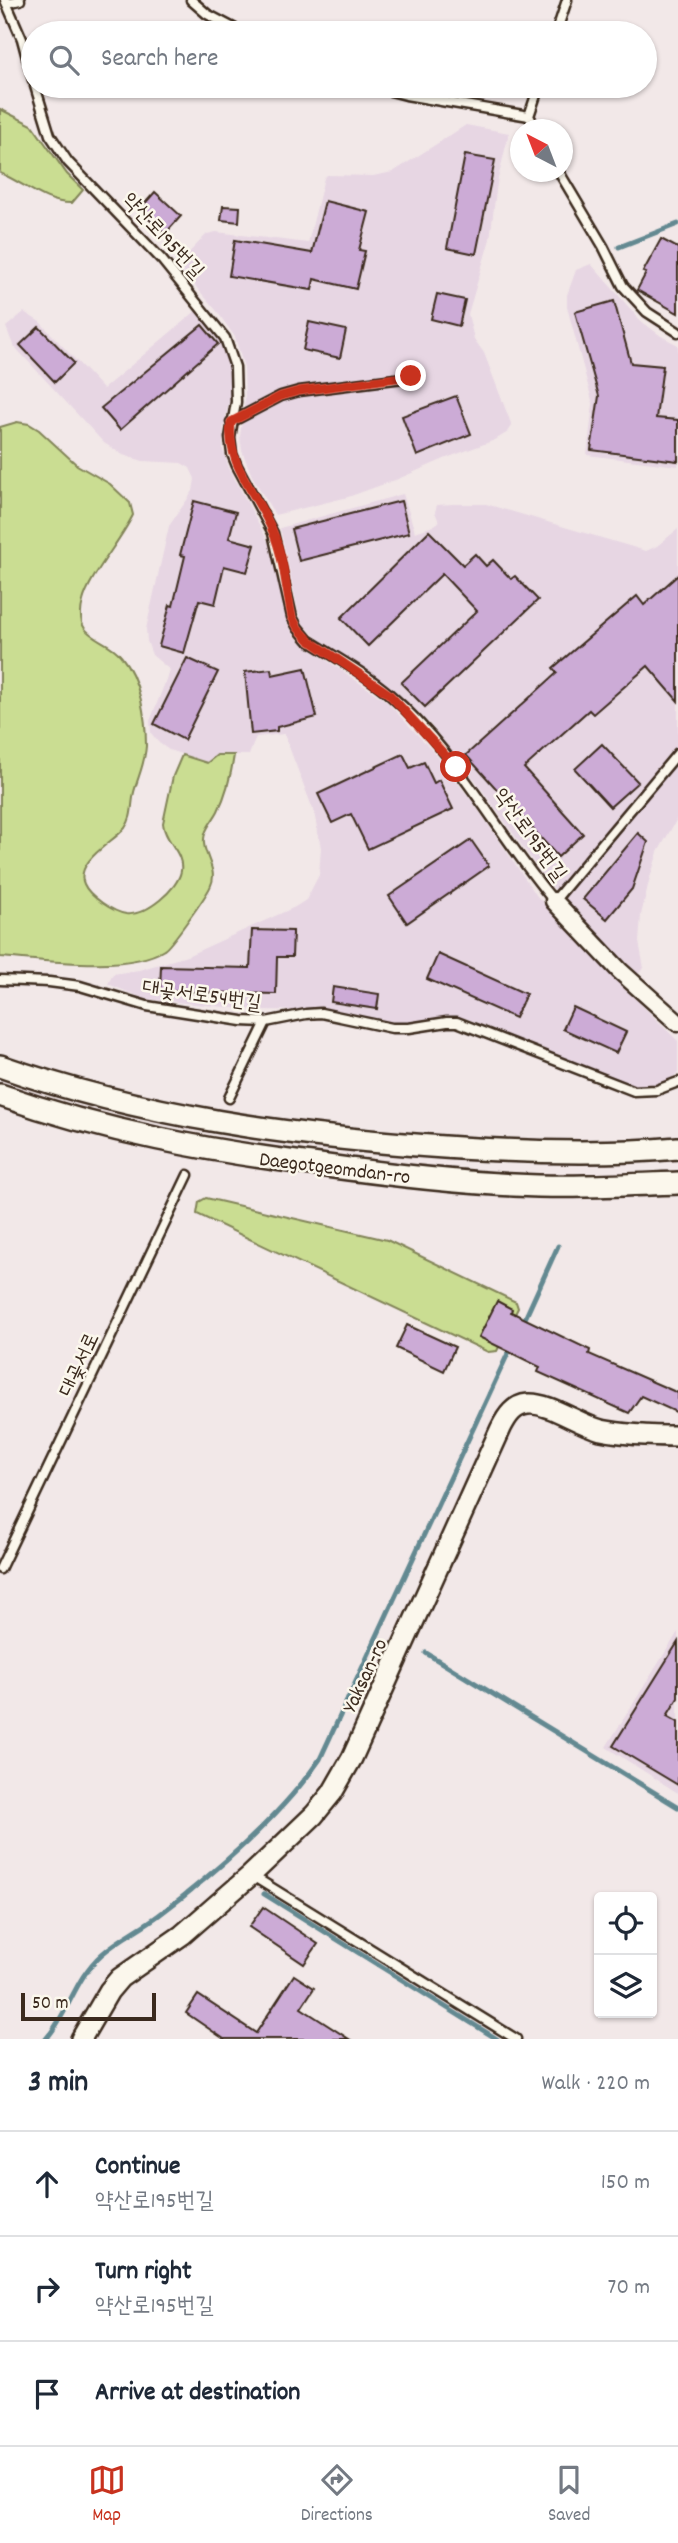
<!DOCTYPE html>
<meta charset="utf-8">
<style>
:root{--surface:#fff;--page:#f2f2f3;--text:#1f2937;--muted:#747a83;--line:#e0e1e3;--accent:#c8321e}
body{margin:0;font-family:Dekko,"Poor Story",sans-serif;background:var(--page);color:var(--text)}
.controls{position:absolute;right:21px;bottom:21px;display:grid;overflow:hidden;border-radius:7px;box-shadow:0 2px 5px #0004}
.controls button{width:63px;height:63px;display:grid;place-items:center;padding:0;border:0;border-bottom:2px solid var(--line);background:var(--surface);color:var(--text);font:35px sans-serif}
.compass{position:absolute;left:510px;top:119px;width:63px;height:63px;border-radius:50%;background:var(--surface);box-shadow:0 2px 5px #0004;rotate:318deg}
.scale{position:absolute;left:21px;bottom:18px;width:135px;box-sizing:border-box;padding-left:7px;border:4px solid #3b2a1e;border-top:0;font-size:19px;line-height:24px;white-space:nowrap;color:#3b2a1e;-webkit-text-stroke:5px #fbf7ec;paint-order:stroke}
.stop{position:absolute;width:21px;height:21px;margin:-16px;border:5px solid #c8321e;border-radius:50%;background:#fff}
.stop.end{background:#c8321e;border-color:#fff;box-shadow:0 2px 7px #0008}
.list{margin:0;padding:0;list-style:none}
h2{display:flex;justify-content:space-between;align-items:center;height:91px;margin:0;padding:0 28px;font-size:30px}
h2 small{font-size:23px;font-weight:400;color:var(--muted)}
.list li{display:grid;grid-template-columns:46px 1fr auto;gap:21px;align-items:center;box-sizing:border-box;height:105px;padding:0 28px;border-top:2px solid var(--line)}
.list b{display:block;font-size:26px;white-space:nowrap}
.list p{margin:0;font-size:23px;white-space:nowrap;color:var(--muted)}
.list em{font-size:23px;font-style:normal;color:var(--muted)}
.icon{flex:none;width:38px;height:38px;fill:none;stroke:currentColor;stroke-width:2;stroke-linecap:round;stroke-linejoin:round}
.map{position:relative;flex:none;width:678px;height:2039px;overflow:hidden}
.search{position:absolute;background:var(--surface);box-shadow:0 2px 5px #0004;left:21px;right:21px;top:21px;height:77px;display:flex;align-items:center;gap:18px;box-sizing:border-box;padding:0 24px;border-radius:38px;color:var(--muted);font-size:26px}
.sheet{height:406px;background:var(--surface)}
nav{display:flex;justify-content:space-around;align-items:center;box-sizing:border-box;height:98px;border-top:2px solid var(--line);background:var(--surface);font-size:19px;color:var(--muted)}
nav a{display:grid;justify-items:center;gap:4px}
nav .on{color:var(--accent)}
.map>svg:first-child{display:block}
.built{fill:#e7d6e3}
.green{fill:#cadd92;stroke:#828458;stroke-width:2}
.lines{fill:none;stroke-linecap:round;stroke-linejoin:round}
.stream{stroke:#638991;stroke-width:5}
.building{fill:#ccabd6;stroke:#3b2a1e;stroke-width:2}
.service-casing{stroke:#3b2a1e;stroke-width:13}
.minor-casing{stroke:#3b2a1e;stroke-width:21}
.tertiary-casing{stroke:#3b2a1e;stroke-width:24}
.secondary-casing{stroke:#3b2a1e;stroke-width:26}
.service{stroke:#fbf7ec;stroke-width:8}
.minor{stroke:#fbf7ec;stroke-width:16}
.tertiary{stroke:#fbf7ec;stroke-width:19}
.secondary{stroke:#fbf7ec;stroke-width:21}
.route{stroke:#c8321e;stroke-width:9}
.labels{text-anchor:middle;stroke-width:5;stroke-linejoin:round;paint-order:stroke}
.street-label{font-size:21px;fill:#3b2a1e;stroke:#fbf7ec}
</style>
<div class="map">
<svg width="678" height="2039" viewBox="0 0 678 2039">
<rect width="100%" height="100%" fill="#f2e8e8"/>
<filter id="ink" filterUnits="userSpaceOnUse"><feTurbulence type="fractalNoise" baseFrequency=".0143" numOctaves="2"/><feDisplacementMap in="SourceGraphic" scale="14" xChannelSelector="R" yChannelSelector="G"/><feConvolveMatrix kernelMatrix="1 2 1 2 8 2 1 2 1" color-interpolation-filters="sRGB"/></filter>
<g filter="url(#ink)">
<g class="built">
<path d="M 466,125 L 509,133 L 497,183 L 490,239 L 468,314 L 474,339 L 484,353 L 512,426 L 508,432 L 495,440 L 449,457 L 398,479 L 348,497 L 275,515 L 252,476 L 242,451 L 240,436 L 245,399 L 244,368 L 235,337 L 216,310 L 177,265 L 207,234 L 216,232 L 308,243 L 324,178 L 327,175 L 373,176 L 393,172 Z"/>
<path d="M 591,264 L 641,321 L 661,336 L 678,345 L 678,466 L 587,455 L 593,404 L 567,307 L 567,295 L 576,270 Z"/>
<path d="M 197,310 L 213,329 L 227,354 L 231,391 L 223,432 L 223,450 L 229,468 L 270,545 L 287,622 L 294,635 L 303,644 L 386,701 L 430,748 L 472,801 L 537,896 L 591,955 L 678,1041 L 678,1072 L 673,1077 L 660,1085 L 647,1088 L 624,1084 L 468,1019 L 455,1016 L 422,1023 L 395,1023 L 367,1020 L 327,1011 L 255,1010 L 145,999 L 108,984 L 113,974 L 139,970 L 187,956 L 295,907 L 306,900 L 319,875 L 321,848 L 314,812 L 284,734 L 256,737 L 249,755 L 217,755 L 208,763 L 169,750 L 159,743 L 151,733 L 150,721 L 170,670 L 152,655 L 147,641 L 146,629 L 169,526 L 193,491 L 195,479 L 190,468 L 181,463 L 143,461 L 123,455 L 104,443 L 13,345 L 6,327 L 24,312 L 40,322 L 103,389 Z"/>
<path d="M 403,494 L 415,532 L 433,526 L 439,522 L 435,512 L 437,505 L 453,504 L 486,504 L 646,551 L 657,546 L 678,529 L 678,817 L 658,852 L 649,881 L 641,915 L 639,942 L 644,968 L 638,974 L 570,907 L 544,877 L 475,780 L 430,724 L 391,687 L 317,638 L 303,624 L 298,610 L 280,528 Z"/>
<path d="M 678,1632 L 678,1793 L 606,1747 Z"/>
</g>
<g class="green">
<path d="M 0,109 L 32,125 L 67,174 L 83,190 L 72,203 C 46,204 24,183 0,173 Z"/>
<path d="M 17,422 L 29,424 L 39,430 L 77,465 L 110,484 L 130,503 L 133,515 C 121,540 89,577 83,601 C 72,640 106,636 121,656 C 140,679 146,717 146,746 C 145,763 138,777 134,792 C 131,805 133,817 125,828 C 113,842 74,862 84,884 C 89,896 113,912 126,914 C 146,916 178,889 181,871 C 184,852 164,841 163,823 L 173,776 L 182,755 L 207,763 L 217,755 L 234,755 C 231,775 227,793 218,811 C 214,819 207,826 205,834 C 199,851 219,868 211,885 C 208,894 170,947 164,950 C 128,973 42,960 0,957 L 0,427 Z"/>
<path d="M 206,1198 L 387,1240 L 516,1302 L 518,1308 L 497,1351 L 488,1352 L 197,1214 L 199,1202 Z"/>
</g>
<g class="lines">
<g class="stream">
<path d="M 619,247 L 678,224"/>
<path d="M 523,1323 L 558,1246"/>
<path d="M 426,1653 L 678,1807"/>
<path d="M 264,1894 L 497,2039"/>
<path d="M 46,2039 C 69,2013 74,1979 102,1954 C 119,1939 140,1929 159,1915 C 214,1874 282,1815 320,1759 L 511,1347"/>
</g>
</g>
<g class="building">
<path d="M 465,155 L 495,160 L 476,254 L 447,248 Z"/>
<path d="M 155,192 L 181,216 L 165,234 L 139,210 Z"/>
<path d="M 325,201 L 369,212 L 359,250 L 365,251 L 356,289 L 314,279 L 312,290 L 229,276 L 235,240 L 312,253 Z"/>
<path d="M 223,206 L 240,207 L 239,222 L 221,220 Z"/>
<path d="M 661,239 L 678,248 L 678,313 L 637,290 L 646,273 L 643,272 Z"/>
<path d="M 437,294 L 465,300 L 459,326 L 431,319 Z"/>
<path d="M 614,301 L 631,363 L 663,366 L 656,418 L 678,420 L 678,461 L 591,450 L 599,396 L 575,312 Z"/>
<path d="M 309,322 L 346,330 L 340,358 L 303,350 Z"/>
<path d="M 202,325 L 218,344 L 120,430 L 101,408 Z"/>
<path d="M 39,327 L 74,363 L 55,382 L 20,345 Z"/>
<path d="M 456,396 L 471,434 L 417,456 L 402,416 Z"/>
<path d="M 194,501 L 236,512 L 229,538 L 255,545 L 247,572 L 224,566 L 215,604 L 199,600 L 184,653 L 159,646 L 170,605 L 173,606 L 185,556 L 180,555 Z"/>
<path d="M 401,501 L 409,533 L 299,561 L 291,529 Z"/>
<path d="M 429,531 L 463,565 L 475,554 L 486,566 L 493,560 L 511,579 L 515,576 L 538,600 L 425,707 L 401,683 L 477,611 L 442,574 L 368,646 L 341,618 Z"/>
<path d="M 678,575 L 678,701 L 648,666 L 593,714 L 589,710 L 524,768 L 583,834 L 558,857 L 466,755 L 557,673 L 553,668 L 637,596 L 644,605 Z"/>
<path d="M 187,658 L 218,672 L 184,740 L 154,724 Z"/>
<path d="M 305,668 L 317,717 L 277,727 L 277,731 L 251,734 L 245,672 L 271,669 L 272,675 Z"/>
<path d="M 602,744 L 638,782 L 610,807 L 575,769 Z"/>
<path d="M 403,754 L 410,768 L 424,762 L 434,783 L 439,780 L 453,809 L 368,849 L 351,814 L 332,823 L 318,794 Z"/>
<path d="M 638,833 L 648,842 L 632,889 L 607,919 L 583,899 Z"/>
<path d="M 471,840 L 489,866 L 407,923 L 389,896 Z"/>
<path d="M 252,930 L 293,931 L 292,957 L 277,957 L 276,994 L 160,991 L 161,966 L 250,968 Z"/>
<path d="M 438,954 L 526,994 L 515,1018 L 427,979 Z"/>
<path d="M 333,987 L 379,994 L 377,1009 L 331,1002 Z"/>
<path d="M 573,1007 L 626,1032 L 616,1053 L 563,1029 Z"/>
<path d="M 497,1301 L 512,1309 L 511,1312 L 590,1350 L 589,1354 L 678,1393 L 678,1413 L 641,1396 L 629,1413 L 538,1372 L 540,1367 L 479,1337 Z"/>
<path d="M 407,1325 L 455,1347 L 444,1371 L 396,1348 Z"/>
<path d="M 678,1642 L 678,1698 L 667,1716 L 678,1722 L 678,1785 L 613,1746 Z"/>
<path d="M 263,1907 L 318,1944 L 304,1964 L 249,1927 Z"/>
<path d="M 294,1975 L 314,1988 L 301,2008 L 349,2039 L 224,2039 L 186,2013 L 198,1995 L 256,2033 Z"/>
</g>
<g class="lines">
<defs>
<g id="service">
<path d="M 5,0 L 22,39 L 33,80"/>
<path d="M 191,0 L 207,14 L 243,33"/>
<path d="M 7,3 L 20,0"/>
<path d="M 556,33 L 567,0"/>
<path d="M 35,86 L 50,135 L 68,162 L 162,260 L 225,338 L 235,367 L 236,402 L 230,438 L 232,454 L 237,466 L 273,533 L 292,617 L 298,628 L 308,640 C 335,657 365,673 389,694 C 457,752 497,834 554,901 L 678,753"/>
<path d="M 371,86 L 406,95 L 529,116"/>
<path d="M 537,130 L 529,116 L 539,86"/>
<path d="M 559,172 L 603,246 L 623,286 L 647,312 L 678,332"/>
<path d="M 231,422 L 281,396 L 299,391 L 411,377"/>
<path d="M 0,980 L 49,982 L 80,986 L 147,1006 L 242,1021 L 266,1022 L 306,1014 L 321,1013 L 392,1028 L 409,1028 L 447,1022 L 457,1022 L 634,1091 L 657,1090 L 678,1082"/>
<path d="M 229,1098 L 266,1022"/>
<path d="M 0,1569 L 188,1175"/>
<path d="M 251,1875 L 516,2039"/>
</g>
<path id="minor" d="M 554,901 L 620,971 L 678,1023"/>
<path id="tertiary" d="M 81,2039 L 109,1991 L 120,1978 L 182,1935 L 251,1875 L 314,1815 L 332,1793 L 352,1758 L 501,1428 C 507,1416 514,1405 528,1404 C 548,1402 580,1425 601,1430 C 626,1435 653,1436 678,1436"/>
<g id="secondary">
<path d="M 0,1066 C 142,1116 294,1137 444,1147 C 521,1152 601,1155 678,1148"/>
<path d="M 0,1095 C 105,1132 209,1151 319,1165 C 384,1174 449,1182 514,1185 C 569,1188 624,1185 678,1183"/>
</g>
</defs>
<use href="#service" class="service-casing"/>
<use href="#minor" class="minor-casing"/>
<use href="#tertiary" class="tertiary-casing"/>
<use href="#secondary" class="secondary-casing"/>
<use href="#service" class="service"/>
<use href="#minor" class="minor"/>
<use href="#tertiary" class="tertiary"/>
<use href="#secondary" class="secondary"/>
</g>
</g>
<g class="lines" filter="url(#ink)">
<path class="route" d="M 411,376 L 299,391 L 281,396 L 231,422 C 226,466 258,494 273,532 C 284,558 286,589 292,617 L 298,628 L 309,640 L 389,694 L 456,767"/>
</g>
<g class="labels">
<g class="street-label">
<text transform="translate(164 235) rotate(47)" y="7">약산로195번길</text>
<text transform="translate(531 834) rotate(54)" y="7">약산로195번길</text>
<text transform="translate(202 994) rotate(8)" y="7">대곶서로54번길</text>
<text transform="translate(335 1167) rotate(7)" y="7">Daegotgeomdan-ro</text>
<text transform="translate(78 1364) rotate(-65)" y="7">대곶서로</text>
<text transform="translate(364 1675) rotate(-65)" y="7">Yaksan-ro</text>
</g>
</g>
</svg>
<div class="controls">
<button><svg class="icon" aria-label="locate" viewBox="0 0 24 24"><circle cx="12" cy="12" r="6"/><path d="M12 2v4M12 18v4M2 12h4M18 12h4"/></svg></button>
<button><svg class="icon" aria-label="layers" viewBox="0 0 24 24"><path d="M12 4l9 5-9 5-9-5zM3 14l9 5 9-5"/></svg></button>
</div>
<svg class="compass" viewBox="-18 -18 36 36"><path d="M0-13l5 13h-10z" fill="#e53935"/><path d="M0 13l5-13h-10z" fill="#747a83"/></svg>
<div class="scale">50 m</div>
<div class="stop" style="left:456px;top:767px"></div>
<div class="stop end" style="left:411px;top:376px"></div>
<div class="search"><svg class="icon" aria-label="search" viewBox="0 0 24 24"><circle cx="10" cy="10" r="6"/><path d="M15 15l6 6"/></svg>Search here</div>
</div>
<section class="sheet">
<h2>3 min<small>Walk · 220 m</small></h2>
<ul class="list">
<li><svg class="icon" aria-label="ahead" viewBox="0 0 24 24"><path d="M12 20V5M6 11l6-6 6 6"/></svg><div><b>Continue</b><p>약산로195번길</p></div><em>150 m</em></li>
<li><svg class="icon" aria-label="right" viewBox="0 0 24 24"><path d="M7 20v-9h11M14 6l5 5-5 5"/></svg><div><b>Turn right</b><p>약산로195번길</p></div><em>70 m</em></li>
<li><svg class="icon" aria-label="arrive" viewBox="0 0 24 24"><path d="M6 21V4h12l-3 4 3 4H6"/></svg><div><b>Arrive at destination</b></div></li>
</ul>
</section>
<nav>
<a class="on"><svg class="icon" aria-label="map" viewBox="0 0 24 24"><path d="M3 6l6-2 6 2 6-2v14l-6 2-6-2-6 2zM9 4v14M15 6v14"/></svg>Map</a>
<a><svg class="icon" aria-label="directions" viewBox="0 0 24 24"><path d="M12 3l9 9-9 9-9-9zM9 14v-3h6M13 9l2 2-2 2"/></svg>Directions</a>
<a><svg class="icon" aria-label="saved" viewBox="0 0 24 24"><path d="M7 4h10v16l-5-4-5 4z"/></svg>Saved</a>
</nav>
